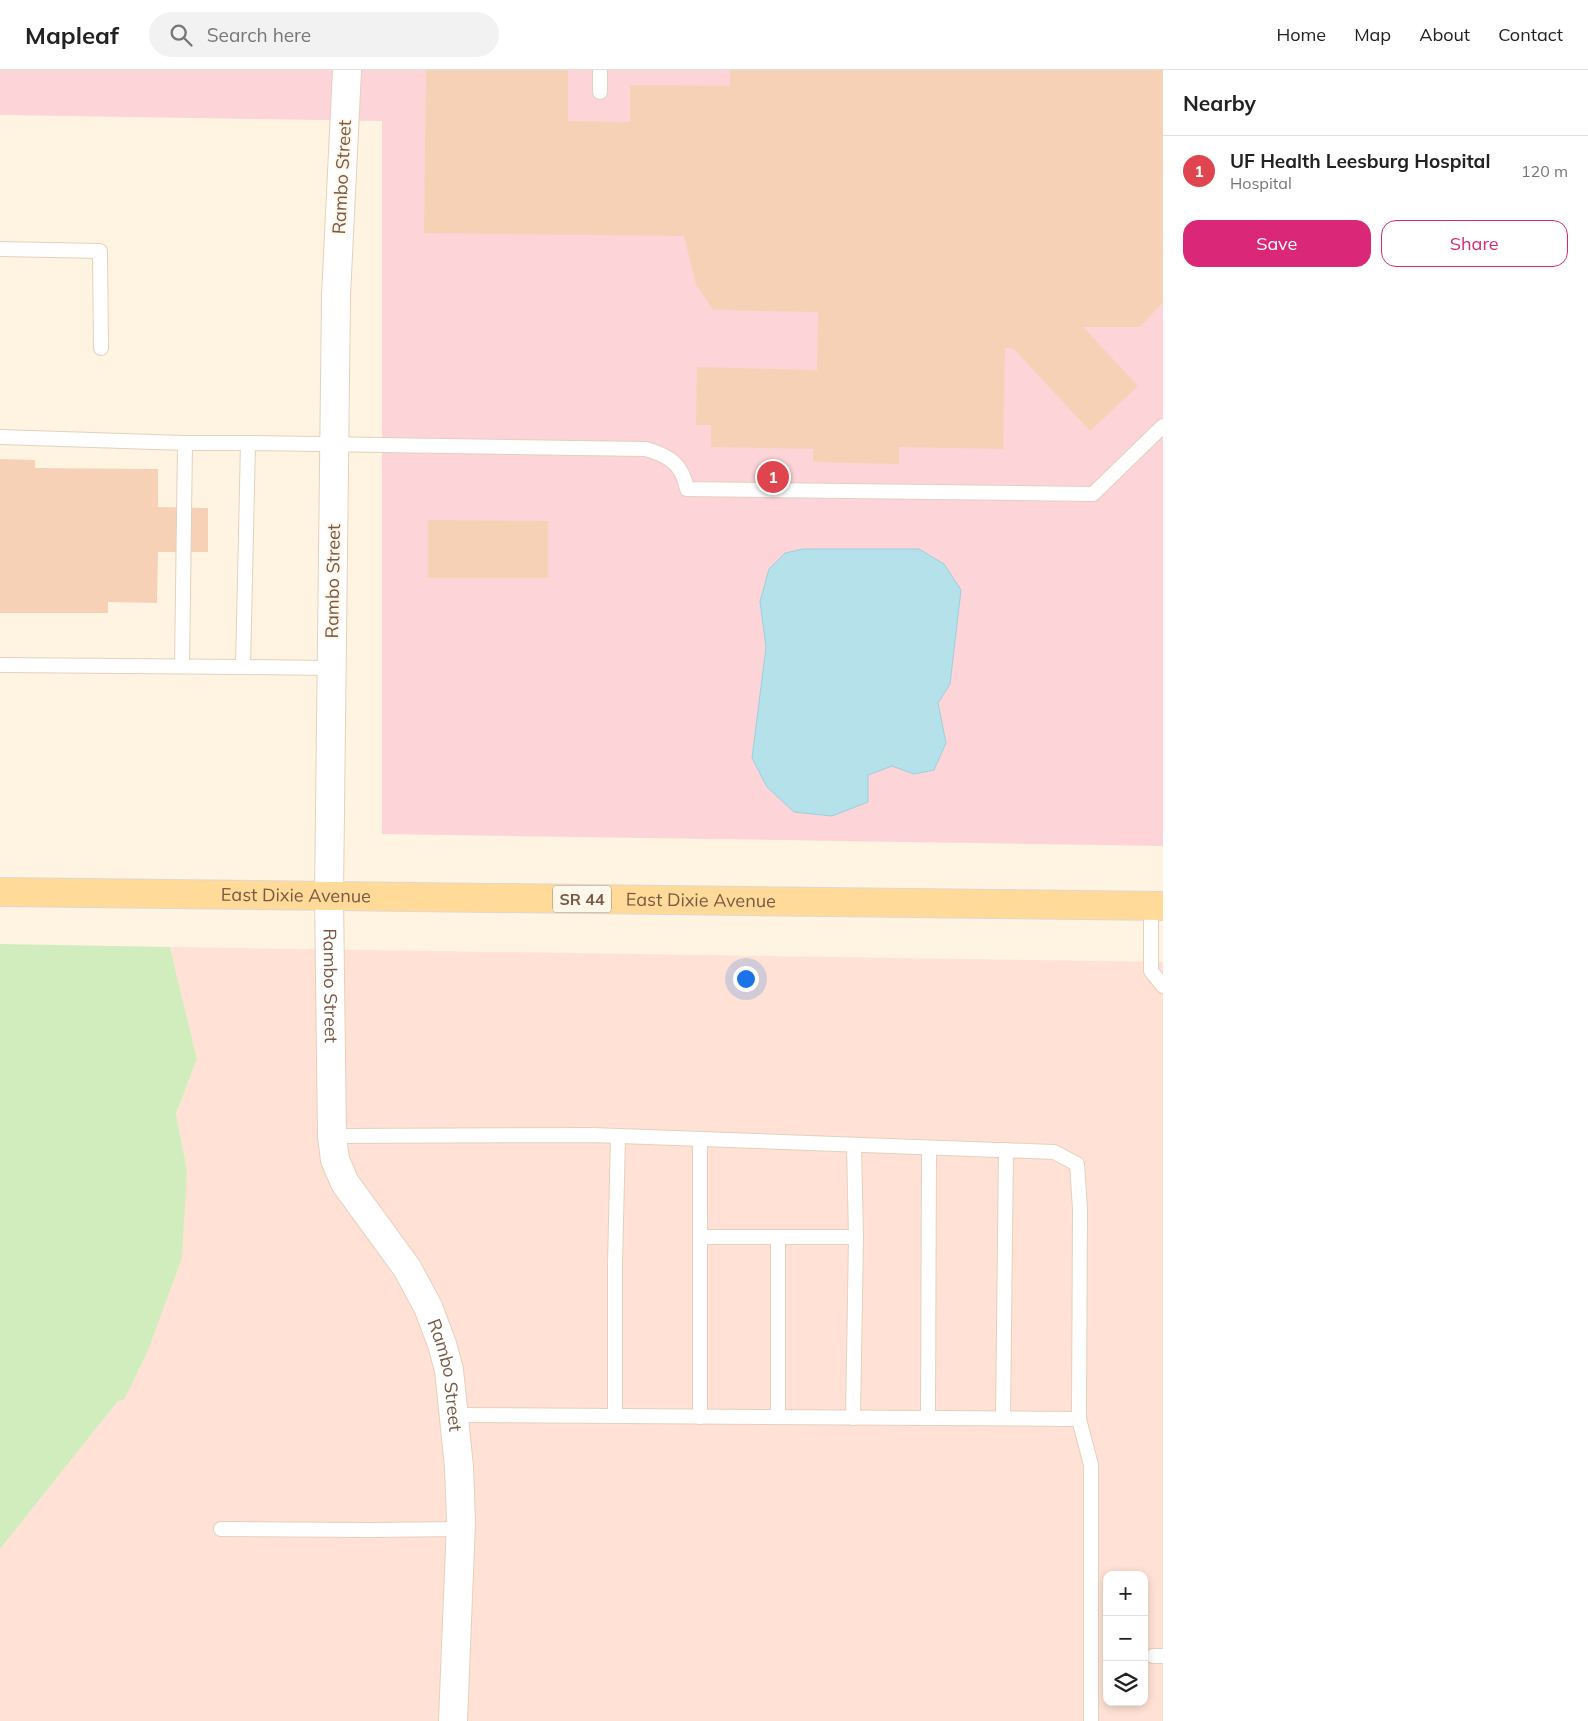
<!DOCTYPE html>
<meta charset="utf-8">
<style>
:root{--surface:#fff;--page:#f2f2f2;--text:#222;--muted:#767676;--line:#e0e0e0;--accent:#db2777}
body{margin:0;font-family:Mulish,sans-serif;background:var(--page);color:var(--text)}
.controls{position:absolute;right:15px;bottom:15px;display:grid;overflow:hidden;border-radius:10px;box-shadow:0 2px 8px #0003}
.controls button{width:45px;height:45px;display:grid;place-items:center;padding:0;border:0;border-bottom:1px solid var(--line);background:var(--surface);color:var(--text);font:25px sans-serif}
.you{position:absolute;left:745px;top:908px;width:18px;height:18px;margin:-12px;border:4px solid #fff;border-radius:50%;background:#1a73e8;box-shadow:0 0 0 8px #1a73e833}
.badge{display:grid;place-items:center;width:32px;height:32px;border-radius:50%;background:var(--accent);color:#fff;font-size:16px;font-weight:700}
.pin{position:absolute;translate:-50% -50%;border:2px solid #fff;box-shadow:0 1px 5px #0006}
.list{margin:0;padding:0;list-style:none}
h2{display:flex;justify-content:space-between;align-items:center;height:65px;margin:0;padding:0 20px;font-size:21px}
h2 small{font-size:16px;font-weight:400;color:var(--muted)}
.list li{display:grid;grid-template-columns:32px 1fr auto;gap:15px;align-items:center;box-sizing:border-box;height:70px;padding:0 20px;border-top:1px solid var(--line)}
.list b{display:block;font-size:19px;white-space:nowrap}
.list p{margin:0;font-size:16px;white-space:nowrap;color:var(--muted)}
.list em{font-size:16px;font-style:normal;color:var(--muted)}
.actions{display:flex;gap:10px;padding:15px 20px}
.actions a{flex:1;padding:11px 0;border:1px solid var(--accent);border-radius:15px;text-align:center;font-size:18px;color:var(--accent)}
.actions .main{background:var(--accent);color:#fff}
.icon{flex:none;width:28px;height:28px;fill:none;stroke:currentColor;stroke-width:2;stroke-linecap:round;stroke-linejoin:round}
.map{position:relative;flex:none;width:1163px;height:1651px;overflow:hidden}
header{display:flex;align-items:center;gap:30px;box-sizing:border-box;height:70px;padding:0 25px;background:var(--surface);border-bottom:1px solid var(--line)}
header strong{font-size:24px}
nav{display:flex;gap:28px;margin-inline-start:auto;font-size:18px}
.search{width:350px;height:45px;background:var(--page);display:flex;align-items:center;gap:12px;box-sizing:border-box;padding:0 18px;border-radius:28px;color:var(--muted);font-size:19px}
main{display:flex}
aside{flex:1;background:var(--surface)}
.map>svg:first-child{display:block}
.commercial{fill:#ffe2d5;fill-rule:evenodd}
.medical{fill:#fdd4d8}
.green{fill:#d1edbe}
.water{fill:#b4e1ea;stroke:#99d1dd}
.building{fill:#f7d1b6}
.lines{fill:none;stroke-linecap:round;stroke-linejoin:round}
.lane-casing{stroke:#e4d0bc;stroke-width:16}
.street-casing{stroke:#e4d0bc;stroke-width:30}
.primary-casing{stroke:#dfd7d2;stroke-width:30}
.lane{stroke:#fff;stroke-width:14}
.street{stroke:#fff;stroke-width:28}
.primary{stroke:#ffda98;stroke-width:28}
.labels{text-anchor:middle;stroke-width:4;stroke-linejoin:round;paint-order:stroke}
.shield{fill:#fff7ea;stroke:#a18876;stroke-width:1}
.shield-label{font-size:16px;font-weight:bold;fill:#795845}
.street-label{font-size:18px;fill:#795845;stroke:#fff7ea}
</style>
<header>
<strong>Mapleaf</strong>
<div class="search"><svg class="icon" aria-label="search" viewBox="0 0 24 24"><circle cx="10" cy="10" r="6"/><path d="M15 15l6 6"/></svg>Search here</div>
<nav><a>Home</a><a>Map</a><a>About</a><a>Contact</a></nav>
</header>
<main>
<div class="map">
<svg width="1163" height="1651" viewBox="0 0 1163 1651">
<rect width="100%" height="100%" fill="#fff4e1"/>
<path class="commercial" d="M 170,877 L 1163,892 L 1163,1651 L 0,1651 L 0,1479 L 118,1331 L 124,1329 L 147,1283 L 187,1100 L 176,1044 L 197,989 ZM 1107,1505 L 1144,1505 L 1144,1632 L 1107,1632 Z"/>
<path class="medical" d="M 0,0 L 1163,0 L 1163,776 L 382,764 L 382,51 L 0,45 Z"/>
<path class="green" d="M 0,874 L 170,877 L 197,989 L 176,1044 L 187,1100 L 182,1188 L 147,1283 L 124,1330 L 118,1331 L 0,1479 Z"/>
<path class="water" d="M 803,479 L 919,479 L 944,494 L 961,520 L 950,614 L 938,633 L 946,673 L 934,700 L 914,704 L 892,696 L 868,705 L 868,732 L 832,746 L 794,742 L 767,717 L 752,688 L 766,577 L 760,532 L 769,499 L 785,483 Z"/>
<g class="building">
<path d="M 426,0 L 568,0 L 568,51 L 630,52 L 630,15 L 730,16 L 730,0 L 1163,0 L 1163,232 L 1140,257 L 1083,257 L 1138,316 L 1090,361 L 1013,278 L 1005,278 L 1003,379 L 899,377 L 899,394 L 813,392 L 813,379 L 711,377 L 711,355 L 696,355 L 697,297 L 817,300 L 818,242 L 713,240 L 696,214 L 684,166 L 424,163 Z"/>
<path d="M 0,389 L 35,390 L 35,398 L 158,399 L 158,437 L 208,438 L 208,482 L 158,482 L 157,533 L 108,532 L 108,543 L 0,543 Z"/>
<path d="M 428,450 L 548,451 L 548,508 L 428,508 Z"/>
</g>
<g class="lines">
<defs>
<g id="lane">
<path d="M 600,22 L 600,0"/>
<path d="M 0,179 L 100,181 L 101,278"/>
<path d="M 0,367 L 185,373 L 248,373"/>
<path d="M 0,595 L 243,597"/>
<path d="M 182,596 L 185,373"/>
<path d="M 332,598 L 243,597 L 248,373 L 646,379 C 670,386 682,394 687,419 L 1093,424 L 1163,356"/>
<path d="M 1151,836 L 1151,901 L 1163,916"/>
<path d="M 332,1066 L 592,1065 L 1054,1082 L 1077,1094 L 1080,1139 L 1079,1349 L 1091,1395 L 1091,1651"/>
<path d="M 700,1167 L 856,1167 L 854,1075"/>
<path d="M 778,1167 L 778,1347"/>
<path d="M 454,1345 L 1079,1349"/>
<path d="M 615,1346 L 615,1194 L 618,1066"/>
<path d="M 700,1347 L 700,1069"/>
<path d="M 853,1348 L 856,1167"/>
<path d="M 928,1348 L 929,1078"/>
<path d="M 1003,1348 L 1006,1080"/>
<path d="M 221,1459 L 371,1460 L 461,1459"/>
<path d="M 1153,1586 L 1163,1586"/>
</g>
<g id="street">
<path id="s1" d="M 347,0 L 336,226 L 329,826 L 332,1066 L 335,1090 L 345,1113 L 407,1198 L 428,1237 L 442,1274 L 449,1300 L 459,1397 L 461,1452 L 453,1651"/>
</g>
<g id="primary">
<path id="s2" d="M 0,822 L 1163,836"/>
</g>
</defs>
<use href="#lane" class="lane-casing"/>
<use href="#street" class="street-casing"/>
<use href="#primary" class="primary-casing"/>
<use href="#lane" class="lane"/>
<use href="#street" class="street"/>
<use href="#primary" class="primary"/>
</g>
<g class="labels">
<rect class="shield" x="553" y="815.5" width="58" height="27" rx="4"/>
<g class="shield-label">
<text x="582" y="835">SR 44</text>
</g>
<g class="street-label">
<text transform="translate(342 107) rotate(-87)" y="6">Rambo Street</text>
<text transform="translate(333 511) rotate(-89)" y="6">Rambo Street</text>
<text dy="6" stroke="none"><textPath href="#s2" startOffset="296">East Dixie Avenue</textPath></text>
<text dy="6" stroke="none"><textPath href="#s2" startOffset="701">East Dixie Avenue</textPath></text>
<text dy="6" stroke="none"><textPath href="#s1" startOffset="916">Rambo Street</textPath></text>
<text dy="6" stroke="none"><textPath href="#s1" startOffset="1336">Rambo Street</textPath></text>
</g>
</g>
</svg>
<div class="controls">
<button>+</button>
<button>−</button>
<button><svg class="icon" aria-label="layers" viewBox="0 0 24 24"><path d="M12 4l9 5-9 5-9-5zM3 14l9 5 9-5"/></svg></button>
</div>
<div class="you"></div>
<div class="pin badge" style="left:773px;top:407px;background:#e0444e">1</div>
</div>
<aside>
<h2>Nearby<small></small></h2>
<ul class="list">
<li><span class="badge" style="background:#e0444e">1</span><div><b>UF Health Leesburg Hospital</b><p>Hospital</p></div><em>120 m</em></li>
</ul>
<div class="actions"><a class="main">Save</a><a>Share</a></div>
</aside>
</main>
